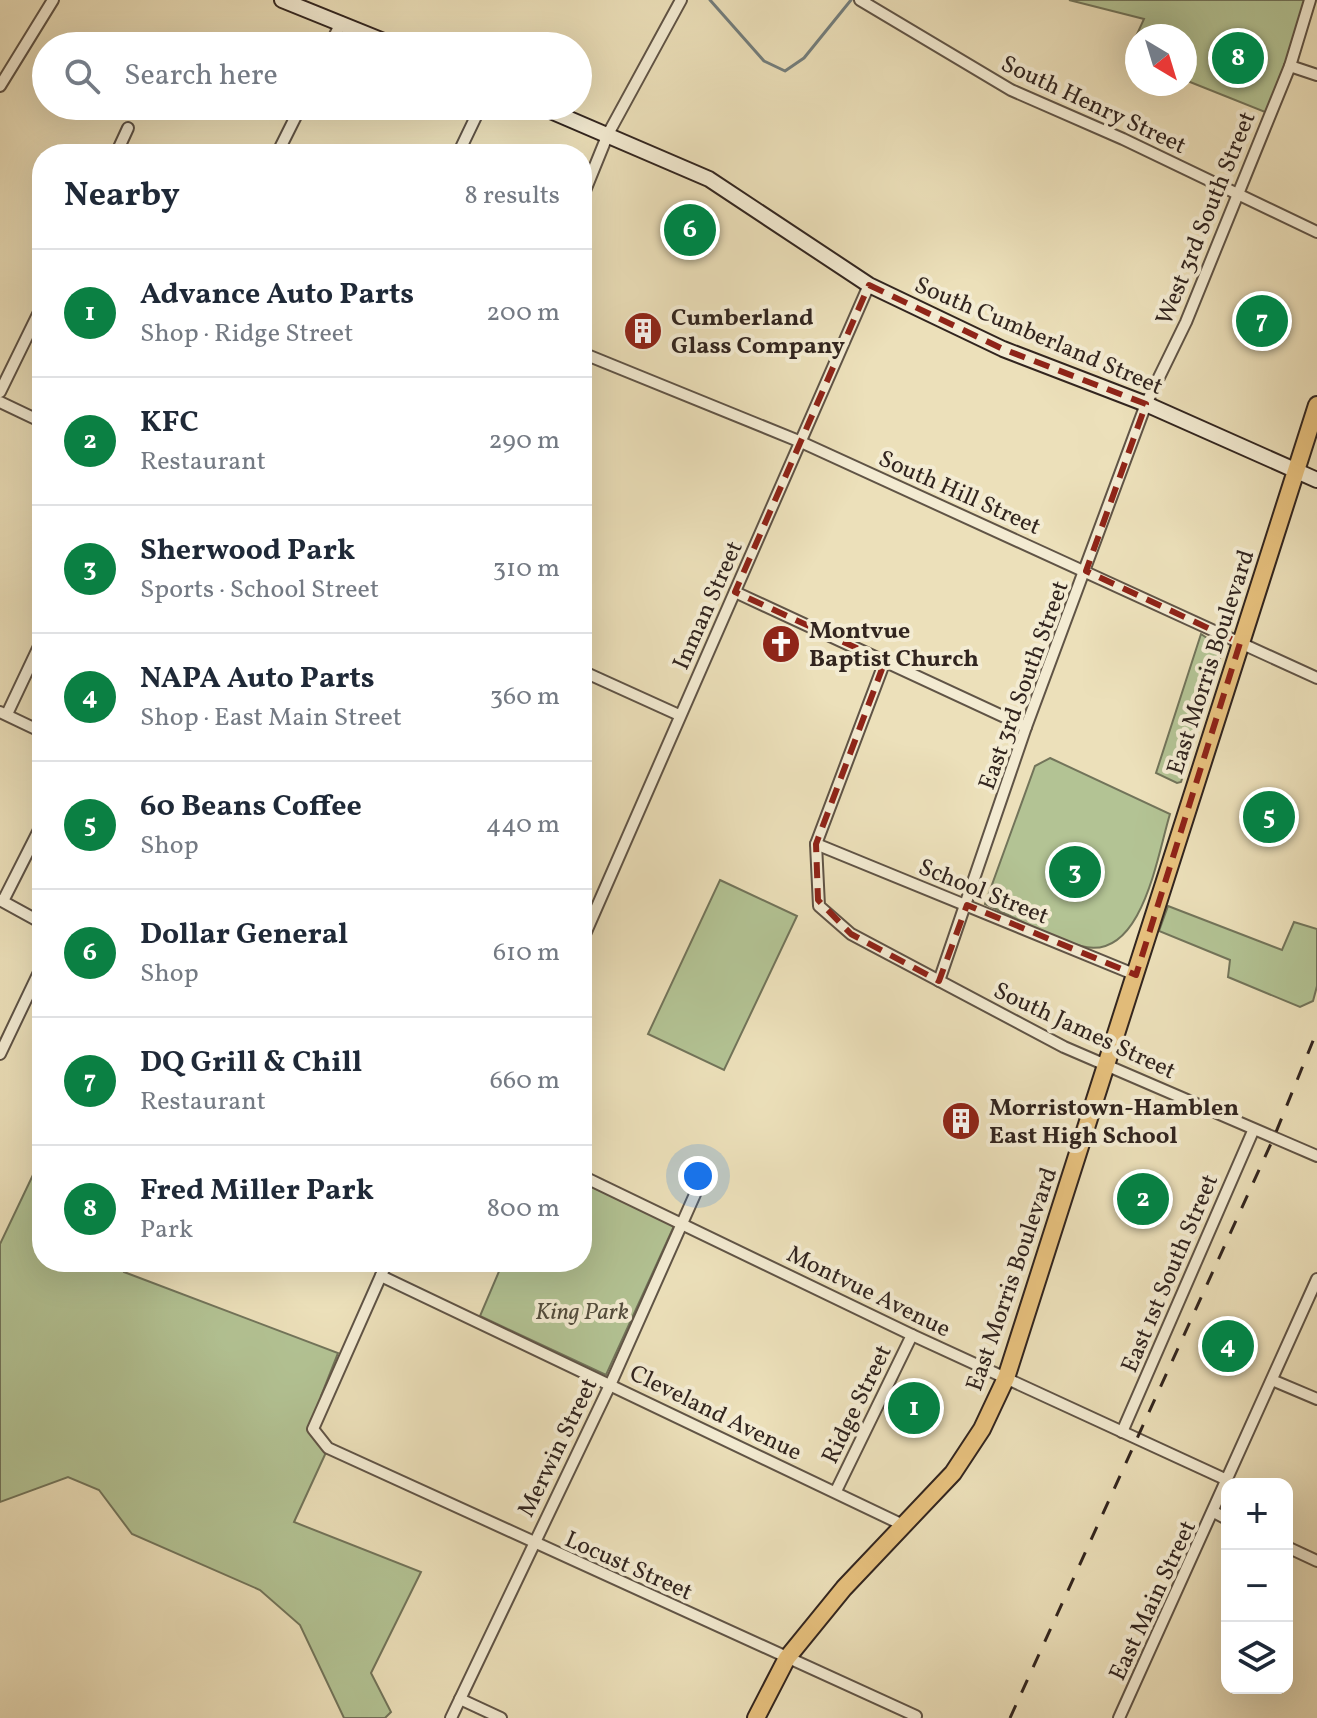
<!DOCTYPE html>
<meta charset="utf-8">
<style>
:root{--surface:#fff;--page:#f6f6f7;--text:#1f2937;--muted:#747a83;--line:#e0e1e3;--accent:#0b8043}
body{margin:0;font-family:Vollkorn,serif;background:var(--page);color:var(--text)}
.controls{position:absolute;right:24px;bottom:24px;display:grid;overflow:hidden;border-radius:16px;box-shadow:0 8px 32px #0002}
.controls button{width:72px;height:72px;display:grid;place-items:center;padding:0;border:0;border-bottom:2px solid var(--line);background:var(--surface);color:var(--text);font:40px sans-serif}
.compass{position:absolute;left:1125px;top:24px;width:72px;height:72px;border-radius:50%;background:var(--surface);box-shadow:0 8px 32px #0002;rotate:142deg}
.you{position:absolute;left:698px;top:1176px;width:28px;height:28px;margin:-20px;border:6px solid #fff;border-radius:50%;background:#1a73e8;box-shadow:0 0 0 12px #1a73e833}
.badge{display:grid;place-items:center;width:52px;height:52px;border-radius:50%;background:var(--accent);color:#fff;font-size:26px;font-weight:700}
.pin{position:absolute;translate:-50% -50%;border:4px solid #fff;box-shadow:0 2px 8px #0006}
.list{margin:0;padding:0;list-style:none}
h2{display:flex;justify-content:space-between;align-items:center;height:104px;margin:0;padding:0 32px;font-size:34px}
h2 small{font-size:26px;font-weight:400;color:var(--muted)}
.list li{display:grid;grid-template-columns:52px 1fr auto;gap:24px;align-items:center;box-sizing:border-box;height:128px;padding:0 32px;border-top:2px solid var(--line)}
.list b{display:block;font-size:30px;white-space:nowrap}
.list p{margin:0;font-size:26px;white-space:nowrap;color:var(--muted)}
.list em{font-size:26px;font-style:normal;color:var(--muted)}
.icon{flex:none;width:44px;height:44px;fill:none;stroke:currentColor;stroke-width:2;stroke-linecap:round;stroke-linejoin:round}
.map{position:relative;flex:none;width:1317px;height:1718px;overflow:hidden}
.search{position:absolute;background:var(--surface);box-shadow:0 8px 32px #0002;left:32px;top:32px;width:560px;height:88px;display:flex;align-items:center;gap:20px;box-sizing:border-box;padding:0 28px;border-radius:44px;color:var(--muted);font-size:30px}
.panel{position:absolute;background:var(--surface);box-shadow:0 8px 32px #0002;left:32px;top:144px;width:560px;height:1128px;border-radius:32px}
.map>svg:first-child{display:block}
.green{fill:#b3c394;stroke:#72745a;stroke-width:2}
.lines{fill:none;stroke-linecap:round;stroke-linejoin:round}
.stream{stroke:#737e7d;stroke-width:3}
.minor-casing{stroke:#605446;stroke-width:14}
.secondary-casing{stroke:#32251f;stroke-width:18}
.primary-casing{stroke:#32251f;stroke-width:20}
.minor{stroke:#f3ebd2;stroke-width:10}
.secondary{stroke:#f3ebd2;stroke-width:14}
.primary{stroke:#e6c07d;stroke-width:16}
.rail{stroke:#32251f;stroke-width:3;stroke-dasharray:14 14;stroke-linecap:butt}
.marked{fill:none;stroke:#8f2418;stroke-width:6;stroke-dasharray:16 10;stroke-linejoin:round}
.labels{text-anchor:middle;stroke-width:8;stroke-linejoin:round;paint-order:stroke}
.street-label{font-size:24px;fill:#32251f;stroke:#f3ebd2}
.poi-label{font-size:24px;font-weight:bold;fill:#32251f;stroke:#f3ebd2;text-anchor:start}
.park-label{font-size:24px;font-style:italic;fill:#524c3c;stroke:#f3ebd2}
</style>
<div class="map">
<svg width="1317" height="1718" viewBox="0 0 1317 1718">
<rect width="100%" height="100%" fill="#ece0ba"/>
<filter id="stains"><feTurbulence type="fractalNoise" baseFrequency=".0025" numOctaves="4"/><feColorMatrix values="0 0 0 0 .2 0 0 0 0 .09 0 0 0 0 .02 0 0 0 .5 -.17"/></filter>
<radialGradient id="worn" r=".72"><stop offset=".6" stop-color="#630" stop-opacity="0"/><stop offset="1" stop-color="#630" stop-opacity=".3"/></radialGradient>
<g class="green">
<path d="M 1069,0 L 1310,0 L 1270,114 L 1185,80 L 1185,36 L 1137,36 L 1137,60 L 1127,56 L 1144,19 Z"/>
<path d="M 1201,634 L 1223,649 L 1181,782 L 1177,783 L 1156,773 Z"/>
<path d="M 1050,758 L 1170,814 C 1157,856 1142,963 1081,946 C 1049,937 1016,918 985,904 L 1035,766 Z"/>
<path d="M 720,880 L 797,916 L 724,1070 L 648,1034 Z"/>
<path d="M 1168,906 L 1282,950 L 1294,922 L 1317,929 L 1317,986 L 1313,1001 L 1300,1007 L 1228,977 L 1230,960 L 1159,931 Z"/>
<path d="M 42,1156 L 42,1262 L 125,1262 L 124,1272 L 338,1353 L 321,1396 L 326,1399 L 313,1428 L 328,1448 L 294,1522 L 421,1572 L 371,1673 L 391,1712 L 385,1718 L 344,1718 L 300,1625 L 260,1590 L 132,1534 L 99,1490 L 68,1477 L 0,1502 L 0,1244 Z"/>
<path d="M 582,1182 L 674,1226 L 606,1375 L 480,1316 L 503,1262 L 582,1262 Z"/>
</g>
<g class="lines">
<path class="stream" d="M 710,0 L 764,61 L 785,71 L 804,58 L 851,0"/>
<defs>
<g id="minor">
<path d="M 860,0 L 1011,90 L 1123,139 L 1317,232"/>
<path d="M 330,46 L 341,22"/>
<path d="M 1290,66 L 1317,75"/>
<path d="M 0,86 L 53,0"/>
<path d="M 116,154 L 128,128"/>
<path d="M 277,154 L 301,106"/>
<path d="M 458,154 L 481,106"/>
<path d="M 582,198 L 608,134 L 681,0"/>
<path d="M 582,353 L 801,442 L 1317,678"/>
<path d="M 0,392 L 42,306"/>
<path d="M 0,402 L 42,422"/>
<path d="M 735,592 L 1026,727"/>
<path d="M 885,661 L 816,844 L 819,906 L 851,934 L 1064,1047 L 1317,1156"/>
<path d="M 582,671 L 679,715"/>
<path d="M 0,712 L 42,732"/>
<path d="M 7,714 L 42,640"/>
<path d="M 816,844 L 1136,975"/>
<path d="M 0,900 L 42,923"/>
<path d="M 3,901 L 42,824"/>
<path d="M 582,941 L 869,285"/>
<path d="M 939,981 L 1026,727 L 1146,404 L 1186,322 L 1290,66 L 1310,0"/>
<path d="M 0,1054 L 42,966"/>
<path d="M 582,1176 L 912,1335 L 1227,1480"/>
<path d="M 387,1262 L 313,1429 L 328,1448 L 916,1716"/>
<path d="M 381,1276 L 903,1525"/>
<path d="M 1272,1380 L 1317,1399"/>
<path d="M 1122,1432 L 1253,1131"/>
<path d="M 836,1491 L 912,1335"/>
<path d="M 1214,1512 L 1227,1519"/>
<path d="M 1287,1547 L 1317,1561"/>
<path d="M 460,1699 L 501,1718"/>
<path d="M 451,1718 L 611,1383 L 696,1192"/>
<path d="M 1119,1718 L 1317,1279"/>
</g>
<g id="secondary">
<path d="M 282,0 L 396,46"/>
<path d="M 539,106 L 709,179 L 869,285 L 1003,349 L 1146,404 L 1317,480"/>
</g>
<path id="primary" d="M 756,1718 L 787,1658 L 844,1588 L 953,1473 L 982,1429 L 1006,1378 L 1317,405"/>
</defs>
<use href="#minor" class="minor-casing"/>
<use href="#secondary" class="secondary-casing"/>
<use href="#primary" class="primary-casing"/>
<use href="#minor" class="minor"/>
<use href="#secondary" class="secondary"/>
<use href="#primary" class="primary"/>
<path class="rail" d="M 1010,1718 L 1274,1137 L 1317,1031"/>
</g>
<path class="marked" d="M 869,285 L 1003,349 L 1146,404 L 1086,571 L 1240,643 L 1136,975 L 967,905 L 939,981 L 851,934 L 818,900 L 816,844 L 885,661 L 735,592 Z"/>
<defs>
<symbol id="building-disc" viewBox="-11 -11 22 22"><circle r="9.5" fill="#8f2418" stroke="#f3ebd2"/><path d="M-4-6H4V6H1V3H-1V6H-4ZM-2.5-4.3h1.7v1.8h-1.7ZM.8-4.3h1.7v1.8H.8ZM-2.5-1h1.7V.8h-1.7ZM.8-1h1.7V.8H.8Z" fill="#fff"/></symbol>
<symbol id="church-disc" viewBox="-11 -11 22 22"><circle r="9.5" fill="#8f2418" stroke="#f3ebd2"/><path d="M-1.2-6h2.4v3.5h3.3v2.4h-3.3V6h-2.4V-.1h-3.3v-2.4h3.3Z" fill="#fff"/></symbol>
</defs>
<g fill-rule="evenodd">
<use href="#building-disc" x="621" y="309" width="44" height="44"/>
<use href="#church-disc" x="759" y="622" width="44" height="44"/>
<use href="#building-disc" x="939" y="1099" width="44" height="44"/>
</g>
<g class="labels">
<g class="street-label">
<text transform="translate(1094 104) rotate(25)" y="8">South Henry Street</text>
<text transform="translate(1205 218) rotate(-68)" y="8">West 3rd South Street</text>
<text transform="translate(1039 335) rotate(23)" y="8">South Cumberland Street</text>
<text transform="translate(960 492) rotate(24)" y="8">South Hill Street</text>
<text transform="translate(707 605) rotate(-66)" y="8">Inman Street</text>
<text transform="translate(1210 662) rotate(-72)" y="8">East Morris Boulevard</text>
<text transform="translate(1023 685) rotate(-70)" y="8">East 3rd South Street</text>
<text transform="translate(984 891) rotate(22)" y="8">School Street</text>
<text transform="translate(1085 1030) rotate(25)" y="8">South James Street</text>
<text transform="translate(1169 1273) rotate(-67)" y="8">East 1st South Street</text>
<text transform="translate(1011 1279) rotate(-71)" y="8">East Morris Boulevard</text>
<text transform="translate(869 1291) rotate(26)" y="8">Montvue Avenue</text>
<text transform="translate(856 1404) rotate(-64)" y="8">Ridge Street</text>
<text transform="translate(716 1412) rotate(26)" y="8">Cleveland Avenue</text>
<text transform="translate(557 1447) rotate(-64)" y="8">Merwin Street</text>
<text transform="translate(629 1565) rotate(24)" y="8">Locust Street</text>
<text transform="translate(1152 1600) rotate(-65)" y="8">East Main Street</text>
</g>
<g class="poi-label">
<text x="671" y="325">Cumberland<tspan x="671" dy="28">Glass Company</tspan></text>
<text x="809" y="638">Montvue<tspan x="809" dy="28">Baptist Church</tspan></text>
<text x="989" y="1115">Morristown-Hamblen<tspan x="989" dy="28">East High School</tspan></text>
</g>
<g class="park-label">
<text x="582" y="1319">King Park</text>
</g>
</g>
<rect width="100%" height="100%" filter="url(#stains)"/>
<rect width="100%" height="100%" fill="url(#worn)"/>
</svg>
<div class="controls">
<button>+</button>
<button>−</button>
<button><svg class="icon" aria-label="layers" viewBox="0 0 24 24"><path d="M12 4l9 5-9 5-9-5zM3 14l9 5 9-5"/></svg></button>
</div>
<svg class="compass" viewBox="-18 -18 36 36"><path d="M0-13l5 13h-10z" fill="#e53935"/><path d="M0 13l5-13h-10z" fill="#747a83"/></svg>
<div class="you"></div>
<div class="pin badge" style="left:914px;top:1408px">1</div>
<div class="pin badge" style="left:1143px;top:1199px">2</div>
<div class="pin badge" style="left:1075px;top:872px">3</div>
<div class="pin badge" style="left:1228px;top:1346px">4</div>
<div class="pin badge" style="left:1269px;top:817px">5</div>
<div class="pin badge" style="left:690px;top:230px">6</div>
<div class="pin badge" style="left:1262px;top:321px">7</div>
<div class="pin badge" style="left:1238px;top:58px">8</div>
<div class="search"><svg class="icon" aria-label="search" viewBox="0 0 24 24"><circle cx="10" cy="10" r="6"/><path d="M15 15l6 6"/></svg>Search here</div>
<section class="panel">
<h2>Nearby<small>8 results</small></h2>
<ul class="list">
<li><span class="badge">1</span><div><b>Advance Auto Parts</b><p>Shop · Ridge Street</p></div><em>200 m</em></li>
<li><span class="badge">2</span><div><b>KFC</b><p>Restaurant</p></div><em>290 m</em></li>
<li><span class="badge">3</span><div><b>Sherwood Park</b><p>Sports · School Street</p></div><em>310 m</em></li>
<li><span class="badge">4</span><div><b>NAPA Auto Parts</b><p>Shop · East Main Street</p></div><em>360 m</em></li>
<li><span class="badge">5</span><div><b>60 Beans Coffee</b><p>Shop</p></div><em>440 m</em></li>
<li><span class="badge">6</span><div><b>Dollar General</b><p>Shop</p></div><em>610 m</em></li>
<li><span class="badge">7</span><div><b>DQ Grill &amp; Chill</b><p>Restaurant</p></div><em>660 m</em></li>
<li><span class="badge">8</span><div><b>Fred Miller Park</b><p>Park</p></div><em>800 m</em></li>
</ul>
</section>
</div>
